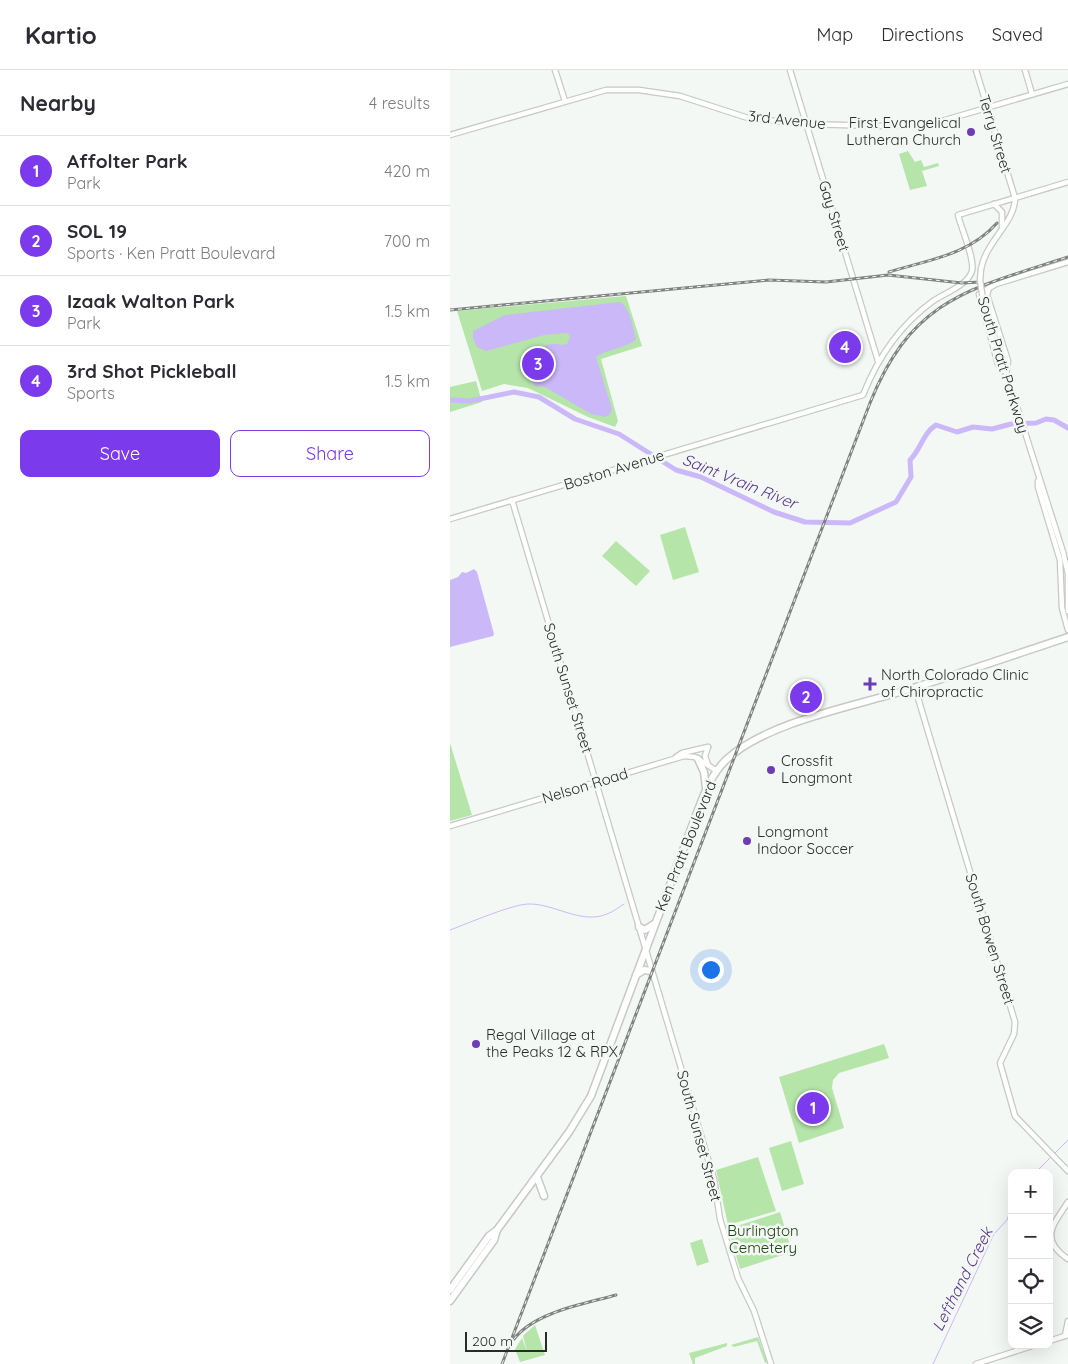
<!DOCTYPE html>
<meta charset="utf-8">
<style>
:root{--surface:#fff;--page:#f2f2f3;--text:#2b2b33;--muted:#7c7c81;--line:#e1e1e2;--accent:#7c3aed}
body{margin:0;font-family:Quicksand,sans-serif;background:var(--page);color:var(--text)}
.controls{position:absolute;right:15px;bottom:15px;display:grid;overflow:hidden;border-radius:10px;box-shadow:0 5px 20px #0002}
.controls button{width:45px;height:45px;display:grid;place-items:center;padding:0;border:0;border-bottom:1px solid var(--line);background:var(--surface);color:var(--text);font:25px sans-serif}
.scale{position:absolute;left:15px;bottom:12px;width:82px;box-sizing:border-box;padding-left:5px;border:2px solid #292b29;border-top:0;font-size:14px;line-height:18px;white-space:nowrap;color:#292b29;-webkit-text-stroke:4px #f4f8f4;paint-order:stroke}
.you{position:absolute;left:260px;top:899px;width:18px;height:18px;margin:-12px;border:4px solid #fff;border-radius:50%;background:#1a73e8;box-shadow:0 0 0 8px #1a73e833}
.badge{display:grid;place-items:center;width:32px;height:32px;border-radius:50%;background:var(--accent);color:#fff;font-size:16px;font-weight:700}
.pin{position:absolute;translate:-50% -50%;border:2px solid #fff;box-shadow:0 1px 5px #0006}
.list{margin:0;padding:0;list-style:none}
h2{display:flex;justify-content:space-between;align-items:center;height:65px;margin:0;padding:0 20px;font-size:21px}
h2 small{font-size:16px;font-weight:400;color:var(--muted)}
.list li{display:grid;grid-template-columns:32px 1fr auto;gap:15px;align-items:center;box-sizing:border-box;height:70px;padding:0 20px;border-top:1px solid var(--line)}
.list b{display:block;font-size:19px;white-space:nowrap}
.list p{margin:0;font-size:16px;white-space:nowrap;color:var(--muted)}
.list em{font-size:16px;font-style:normal;color:var(--muted)}
.actions{display:flex;gap:10px;padding:15px 20px}
.actions a{flex:1;padding:11px 0;border:1px solid var(--accent);border-radius:10px;text-align:center;font-size:18px;color:var(--accent)}
.actions .main{background:var(--accent);color:#fff}
.icon{flex:none;width:28px;height:28px;fill:none;stroke:currentColor;stroke-width:2;stroke-linecap:round;stroke-linejoin:round}
.map{position:relative;flex:none;width:618px;height:1294px;overflow:hidden}
header{display:flex;align-items:center;gap:30px;box-sizing:border-box;height:70px;padding:0 25px;background:var(--surface);border-bottom:1px solid var(--line)}
header strong{font-size:24px}
nav{display:flex;gap:28px;margin-inline-start:auto;font-size:18px}
main{display:flex}
aside{flex:1;background:var(--surface)}
.map>svg:first-child{display:block}
.green{fill:#b5e5a9}
.water{fill:#cbb8f8}
.lines{fill:none;stroke-linecap:round;stroke-linejoin:round}
.stream{stroke:#cbb8f8;stroke-width:1}
.river{stroke:#cbb8f8;stroke-width:5}
.secondary-casing{stroke:#c6c9c5;stroke-width:7}
.highway-casing{stroke:#c6c9c5;stroke-width:9}
.secondary{stroke:#fff;stroke-width:4.5}
.highway{stroke:#fff;stroke-width:6}
.rail-casing{stroke:#808380;stroke-width:3}
.rail{stroke:#f4f8f4;stroke-width:1;stroke-dasharray:4;stroke-linecap:butt}
.secondary-bridge-casing{stroke:#c6c9c5;stroke-width:7;stroke-linecap:butt}
.secondary-bridge{stroke:#fff;stroke-width:4.5}
.poi-dot{fill:#6d3db5;stroke:#f4f8f4;stroke-width:2}
.labels{text-anchor:middle;stroke-width:5;stroke-linejoin:round;paint-order:stroke}
.street-label{font-size:15px;fill:#292b29;stroke:#f4f8f4}
.poi-label{font-size:15px;fill:#292b29;stroke:#f4f8f4;text-anchor:start}
.park-label{font-size:15px;fill:#1c4112;stroke:#f4f8f4}
.water-label{font-size:16px;font-style:italic;fill:#57348e;stroke:#f4f8f4}
</style>
<header>
<strong>Kartio</strong>
<nav><a>Map</a><a>Directions</a><a>Saved</a></nav>
</header>
<main>
<aside>
<h2>Nearby<small>4 results</small></h2>
<ul class="list">
<li><span class="badge">1</span><div><b>Affolter Park</b><p>Park</p></div><em>420 m</em></li>
<li><span class="badge">2</span><div><b>SOL 19</b><p>Sports · Ken Pratt Boulevard</p></div><em>700 m</em></li>
<li><span class="badge">3</span><div><b>Izaak Walton Park</b><p>Park</p></div><em>1.5 km</em></li>
<li><span class="badge">4</span><div><b>3rd Shot Pickleball</b><p>Sports</p></div><em>1.5 km</em></li>
</ul>
<div class="actions"><a class="main">Save</a><a>Share</a></div>
</aside>
<div class="map">
<svg width="618" height="1294" viewBox="0 0 618 1294">
<rect width="100%" height="100%" fill="#f4f8f4"/>
<g class="green">
<path d="M 458,81 L 465,92 L 471,90 L 474,97 L 488,93 L 489,96 L 472,101 L 477,116 L 460,120 L 449,84 Z"/>
<path d="M 176,226 L 192,276 L 151,289 L 168,351 L 165,357 L 138,347 L 78,318 L 54,314 L 32,321 L 7,241 Z"/>
<path d="M 26,311 L 32,332 L 0,342 L 0,317 Z"/>
<path d="M 235,457 L 249,502 L 223,510 L 210,465 Z"/>
<path d="M 166,471 L 200,501 L 186,516 L 152,486 Z"/>
<path d="M 0,673 L 22,745 L 0,751 Z"/>
<path d="M 434,974 L 439,988 L 389,1003 L 383,1010 L 382,1018 L 394,1058 L 349,1073 L 329,1007 Z"/>
<path d="M 341,1071 L 354,1114 L 332,1121 L 319,1078 Z"/>
<path d="M 308,1087 L 326,1141 L 278,1155 L 266,1100 Z"/>
<path d="M 330,1142 L 342,1182 L 290,1199 L 278,1159 Z"/>
<path d="M 252,1169 L 259,1192 L 247,1196 L 240,1173 Z"/>
<path d="M 85,1255 L 95,1285 L 70,1292 L 65,1279 L 72,1268 L 77,1282 L 73,1266 Z"/>
<path d="M 308,1267 L 317,1292 L 315,1293 L 307,1271 L 284,1277 L 281,1275 Z"/>
<path d="M 277,1273 L 277,1276 L 245,1288 L 245,1294 L 243,1294 L 239,1283 Z"/>
</g>
<g class="water">
<path d="M 169,232 C 180,236 183,258 186,269 C 180,277 157,279 146,287 L 162,339 L 160,344 L 155,347 L 141,344 L 95,317 L 85,316 L 79,308 C 79,292 84,278 101,274 C 106,273 111,276 117,274 L 120,267 L 118,263 L 94,265 L 36,281 L 27,277 L 23,268 L 23,261 L 55,245 Z"/>
<path d="M 24,499 L 27,502 L 44,564 L 43,566 L 0,577 L 0,510 L 8,507 L 12,502 L 16,503 Z"/>
</g>
<g class="lines">
<g class="stream">
<path d="M 0,860 C 19,853 60,835 78,834 C 104,833 131,855 157,844 C 163,842 169,837 174,834"/>
<path d="M 585,1103 L 618,1070"/>
<path d="M 483,1294 L 544,1164 L 557,1150 L 562,1135"/>
</g>
<path class="river" d="M 0,330 L 20,331 L 64,322 L 89,327 L 125,349 L 169,364 L 226,400 L 251,407 L 324,442 L 355,452 L 400,453 L 446,432 L 461,407 L 460,390 C 471,379 473,363 486,355 L 507,362 L 523,357 L 542,359 L 561,354 L 586,353 L 596,349 L 604,350 L 618,358"/>
<defs>
<g id="secondary">
<path d="M 105,0 L 115,31"/>
<path d="M 340,0 L 428,291"/>
<path d="M 526,0 L 565,128 C 565,153 536,171 531,199"/>
<path d="M 575,0 L 582,24"/>
<path d="M 0,65 L 156,20 L 189,20 L 230,26 L 298,48 L 356,54 L 428,56 L 485,53 L 618,14"/>
<path d="M 544,134 L 552,142 L 552,157"/>
<path d="M 539,218 L 537,225 L 558,291 L 556,304"/>
<path d="M 533,230 L 613,482 L 618,504 L 618,541"/>
<path d="M 553,301 L 548,294 L 529,224 L 546,214 L 618,192"/>
<path d="M 588,411 L 588,417 L 610,490 L 612,538 L 618,560"/>
<path d="M 62,430 L 264,1109 L 270,1149 L 288,1208 L 304,1241 L 321,1294"/>
<path d="M 0,449 L 413,325 C 428,287 450,255 483,231 C 495,223 518,215 522,201 C 525,188 511,158 508,145 L 618,112"/>
<path d="M 465,618 L 565,952 L 564,964 L 550,993 L 565,1046 L 618,1101"/>
<path d="M 226,687 L 232,683 L 258,677"/>
<path d="M 258,695 L 255,686 L 258,677"/>
<path d="M 0,756 L 234,686 L 245,687 L 267,701"/>
<path d="M 618,1132 C 603,1155 589,1169 618,1189"/>
<path d="M 615,1266 L 618,1251"/>
<path d="M 599,1271 L 618,1265"/>
<path d="M 526,1294 L 585,1275"/>
</g>
<g id="highway">
<path d="M 248,689 L 254,702 L 256,718"/>
<path d="M 189,857 L 195,860 L 204,854"/>
<path d="M 186,905 L 194,900 L 201,901"/>
<path d="M 87,1107 L 94,1126"/>
<path d="M 0,1220 L 39,1166 L 47,1160"/>
<path d="M 0,1231 L 44,1170 L 47,1160 L 119,1062 L 141,1026 L 245,748 C 253,727 260,705 277,689 C 318,651 410,635 463,618 C 515,602 567,584 618,567"/>
</g>
</defs>
<use href="#secondary" class="secondary-casing"/>
<use href="#highway" class="highway-casing"/>
<use href="#secondary" class="secondary"/>
<use href="#highway" class="highway"/>
<defs>
<g id="rail">
<path d="M 439,202 C 478,190 519,185 547,153"/>
<path d="M 0,240 L 319,210 L 376,212 L 438,205 L 512,213 L 530,212"/>
<path d="M 64,1269 C 85,1242 134,1234 166,1225"/>
<path d="M 52,1294 L 420,333 C 462,228 520,219 618,187"/>
</g>
</defs>
<use href="#rail" class="rail-casing"/>
<use href="#rail" class="rail"/>
<defs>
<path id="secondary-bridge" d="M 531,199 L 530,210 L 533,230"/>
</defs>
<use href="#secondary-bridge" class="secondary-bridge-casing"/>
<use href="#secondary-bridge" class="secondary-bridge"/>
</g>
<g class="poi-dot">
<circle cx="521" cy="62" r="5"/>
<path d="M417.5 606.5h5v5h5v5h-5v5h-5v-5h-5v-5h5z"/>
<circle cx="321" cy="700" r="5"/>
<circle cx="297" cy="771" r="5"/>
<circle cx="26" cy="974" r="5"/>
</g>
<g class="labels">
<g class="street-label">
<text transform="translate(337 50) rotate(6)" y="5">3rd Avenue</text>
<text transform="translate(545 64) rotate(73)" y="5">Terry Street</text>
<text transform="translate(384 146) rotate(73)" y="5">Gay Street</text>
<text transform="translate(553 295) rotate(73)" y="5">South Pratt Parkway</text>
<text transform="translate(164 400) rotate(-17)" y="5">Boston Avenue</text>
<text transform="translate(118 618) rotate(73)" y="5">South Sunset Street</text>
<text transform="translate(135 716) rotate(-17)" y="5">Nelson Road</text>
<text transform="translate(236 776) rotate(-68)" y="5">Ken Pratt Boulevard</text>
<text transform="translate(540 869) rotate(73)" y="5">South Bowen Street</text>
<text transform="translate(249 1066) rotate(75)" y="5">South Sunset Street</text>
</g>
<g class="poi-label">
<text x="511" y="58" text-anchor="end">First Evangelical<tspan x="511" dy="17">Lutheran Church</tspan></text>
<text x="431" y="610">North Colorado Clinic<tspan x="431" dy="17">of Chiropractic</tspan></text>
<text x="331" y="696">Crossfit<tspan x="331" dy="17">Longmont</tspan></text>
<text x="307" y="767">Longmont<tspan x="307" dy="17">Indoor Soccer</tspan></text>
<text x="36" y="970">Regal Village at<tspan x="36" dy="17">the Peaks 12 &amp; RPX</tspan></text>
</g>
<g class="park-label">
<text x="313" y="1166">Burlington<tspan x="313" dy="17">Cemetery</tspan></text>
</g>
<g class="water-label">
<text transform="translate(290 411) rotate(22)" y="6">Saint Vrain River</text>
<text transform="translate(512 1209) rotate(-63)" y="6">Lefthand Creek</text>
</g>
</g>
</svg>
<div class="controls">
<button>+</button>
<button>−</button>
<button><svg class="icon" aria-label="locate" viewBox="0 0 24 24"><circle cx="12" cy="12" r="6"/><path d="M12 2v4M12 18v4M2 12h4M18 12h4"/></svg></button>
<button><svg class="icon" aria-label="layers" viewBox="0 0 24 24"><path d="M12 4l9 5-9 5-9-5zM3 14l9 5 9-5"/></svg></button>
</div>
<div class="scale">200 m</div>
<div class="you"></div>
<div class="pin badge" style="left:363px;top:1038px">1</div>
<div class="pin badge" style="left:356px;top:627px">2</div>
<div class="pin badge" style="left:88px;top:294px">3</div>
<div class="pin badge" style="left:395px;top:277px">4</div>
</div>
</main>
